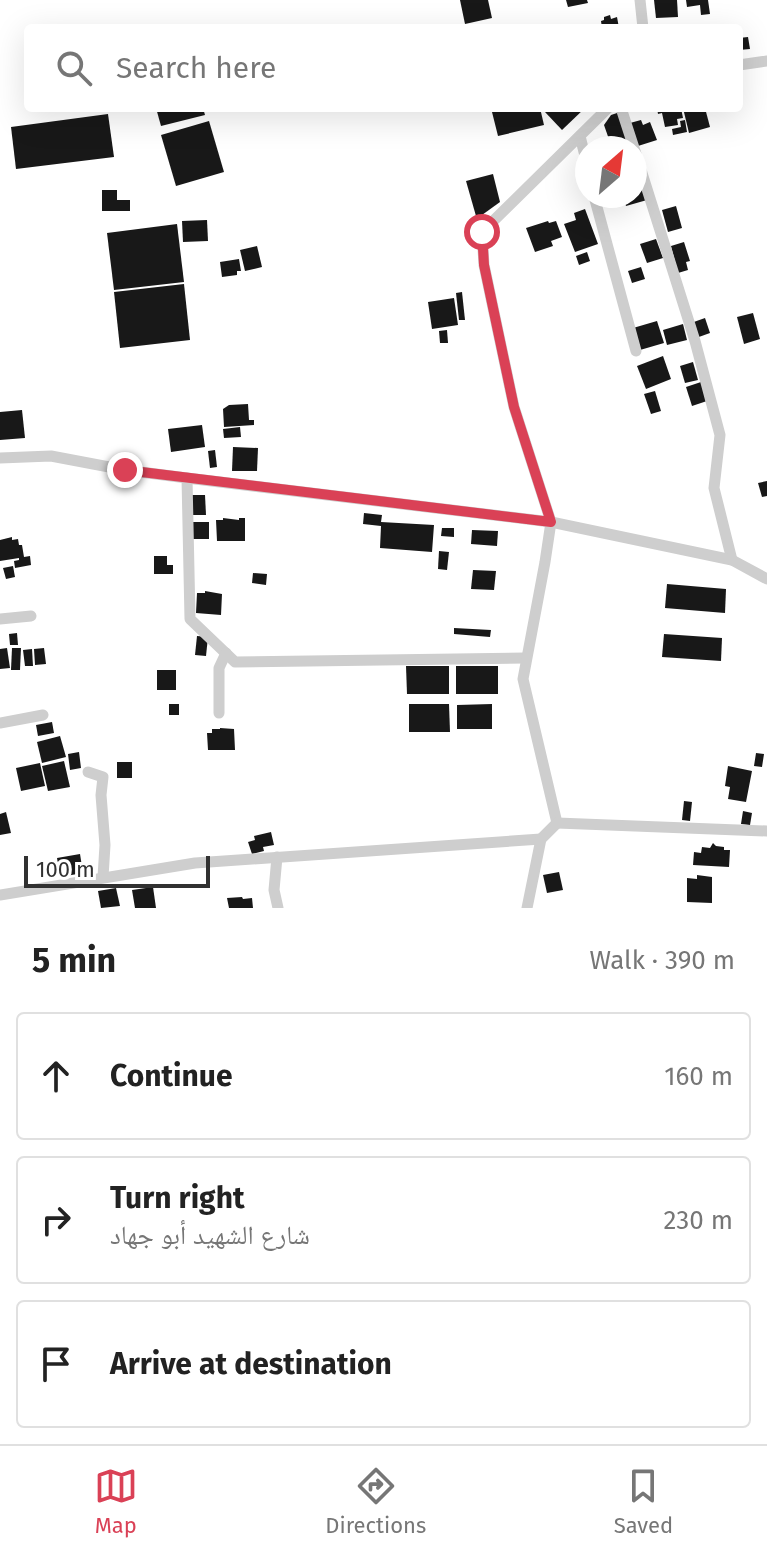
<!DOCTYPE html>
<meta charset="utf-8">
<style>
:root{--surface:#fff;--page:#f2f2f2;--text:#222;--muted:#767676;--line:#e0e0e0;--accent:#da4156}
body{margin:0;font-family:"Fira Sans","Noto Naskh Arabic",sans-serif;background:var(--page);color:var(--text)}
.compass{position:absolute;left:575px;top:136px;width:72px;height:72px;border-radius:50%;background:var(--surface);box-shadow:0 8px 32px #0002;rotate:28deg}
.scale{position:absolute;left:24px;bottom:20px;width:186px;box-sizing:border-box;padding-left:8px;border:4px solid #313131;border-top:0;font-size:22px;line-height:28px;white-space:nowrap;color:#313131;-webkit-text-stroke:6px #fff;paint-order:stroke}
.stop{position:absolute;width:24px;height:24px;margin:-18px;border:6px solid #da4156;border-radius:50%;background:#fff}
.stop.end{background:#da4156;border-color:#fff;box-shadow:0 2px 8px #0008}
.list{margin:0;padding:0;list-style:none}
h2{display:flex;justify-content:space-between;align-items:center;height:104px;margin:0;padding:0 32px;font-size:34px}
h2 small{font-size:26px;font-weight:400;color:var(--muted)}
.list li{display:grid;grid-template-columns:52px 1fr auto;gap:24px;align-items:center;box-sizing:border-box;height:128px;margin:0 16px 16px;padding:0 16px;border:2px solid var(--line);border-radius:8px}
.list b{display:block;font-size:30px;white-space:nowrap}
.list p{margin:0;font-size:26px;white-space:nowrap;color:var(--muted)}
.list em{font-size:26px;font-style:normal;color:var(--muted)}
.icon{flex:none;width:44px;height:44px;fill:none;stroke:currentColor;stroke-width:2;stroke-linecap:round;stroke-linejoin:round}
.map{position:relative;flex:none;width:767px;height:908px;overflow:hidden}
.search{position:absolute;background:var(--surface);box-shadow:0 8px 32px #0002;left:24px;right:24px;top:24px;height:88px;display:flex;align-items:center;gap:20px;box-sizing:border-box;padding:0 28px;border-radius:8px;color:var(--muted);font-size:30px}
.sheet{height:536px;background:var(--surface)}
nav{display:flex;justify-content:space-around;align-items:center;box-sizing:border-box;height:112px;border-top:2px solid var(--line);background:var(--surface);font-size:22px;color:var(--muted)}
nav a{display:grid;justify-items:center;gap:4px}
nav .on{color:var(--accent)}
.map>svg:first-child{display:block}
.building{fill:#181818}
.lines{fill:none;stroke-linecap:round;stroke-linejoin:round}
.street{stroke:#cecece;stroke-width:11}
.route{stroke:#da4156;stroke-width:10}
</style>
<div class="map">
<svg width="767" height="908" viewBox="0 0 767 908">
<rect width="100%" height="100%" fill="#fff"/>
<g class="building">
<path d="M 460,0 L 488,0 L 492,18 L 465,24 Z"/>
<path d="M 566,0 L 587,0 L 588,3 L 568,7 Z"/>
<path d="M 654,0 L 677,0 L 678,17 L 656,18 Z"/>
<path d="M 686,0 L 708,0 L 710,14 L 701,15 L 700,5 L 687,7 Z"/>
<path d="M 610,15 L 611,19 L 617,17 L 619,28 L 602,28 L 601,21 L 604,20 L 604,17 Z"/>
<path d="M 748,37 L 750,49 L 739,50 L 739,38 Z"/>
<path d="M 156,108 L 203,108 L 205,115 L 161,126 Z"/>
<path d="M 491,108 L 540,108 L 544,125 L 498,136 Z"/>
<path d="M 550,108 L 585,108 L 562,130 L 545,112 Z"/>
<path d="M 657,108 L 681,108 L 683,118 L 677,119 L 678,125 L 665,127 L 662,113 L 658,114 Z"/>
<path d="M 683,108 L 705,108 L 710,127 L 689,133 Z"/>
<path d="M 620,112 L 631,145 L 621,148 L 612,148 L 604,125 L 611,115 Z"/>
<path d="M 108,114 L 114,157 L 16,169 L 11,127 Z"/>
<path d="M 641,120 L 643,125 L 650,122 L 657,140 L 638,146 L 630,123 Z"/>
<path d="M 685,120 L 687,132 L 673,135 L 672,129 L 681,127 L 680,121 Z"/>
<path d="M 209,121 L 224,172 L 176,186 L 161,135 Z"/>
<path d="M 493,174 L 500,202 L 482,215 L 476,216 L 466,181 Z"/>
<path d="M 641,177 L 647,200 L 626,206 L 623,196 L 635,196 L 635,179 Z"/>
<path d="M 102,190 L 117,190 L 117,200 L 130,200 L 130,211 L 102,211 Z"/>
<path d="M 676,206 L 682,228 L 668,232 L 662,210 Z"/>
<path d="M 585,209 L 598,244 L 575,252 L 564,224 L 576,220 L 574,213 Z"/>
<path d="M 207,220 L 208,241 L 183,242 L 182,221 Z"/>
<path d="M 548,221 L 549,223 L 556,221 L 562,237 L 551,241 L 553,246 L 535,252 L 526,228 Z"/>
<path d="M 177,224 L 184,282 L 114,290 L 107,233 Z"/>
<path d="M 656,239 L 663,258 L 647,263 L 640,244 Z"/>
<path d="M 684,242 L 690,261 L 686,262 L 688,270 L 678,273 L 671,246 Z"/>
<path d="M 257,246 L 262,267 L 245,271 L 240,250 Z"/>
<path d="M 587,252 L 590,261 L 579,265 L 576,256 Z"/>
<path d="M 239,259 L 241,271 L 237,271 L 237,275 L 222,277 L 220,262 Z"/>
<path d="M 641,267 L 645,279 L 632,283 L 628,271 Z"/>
<path d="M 184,284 L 190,340 L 120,348 L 114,292 Z"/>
<path d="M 462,292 L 465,320 L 459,320 L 456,293 Z"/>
<path d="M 454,298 L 458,325 L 432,329 L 428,302 Z"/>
<path d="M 753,313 L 760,339 L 744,344 L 737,317 Z"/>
<path d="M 705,318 L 710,333 L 696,338 L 691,323 Z"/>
<path d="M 657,321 L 664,343 L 640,350 L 633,328 Z"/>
<path d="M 683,324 L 687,340 L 667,345 L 663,330 Z"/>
<path d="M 447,330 L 448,343 L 440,343 L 439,331 Z"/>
<path d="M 663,356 L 671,379 L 646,389 L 637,366 Z"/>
<path d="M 693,362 L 698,380 L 685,383 L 680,366 Z"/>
<path d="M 701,382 L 707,401 L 692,406 L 686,387 Z"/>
<path d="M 655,391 L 661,411 L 651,414 L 644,394 Z"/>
<path d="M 248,404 L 249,420 L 254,420 L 254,425 L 224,427 L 223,409 L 229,405 Z"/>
<path d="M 22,410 L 25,438 L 0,440 L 0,412 Z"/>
<path d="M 202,425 L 205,447 L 171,452 L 168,429 Z"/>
<path d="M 240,427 L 241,437 L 224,438 L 223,429 Z"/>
<path d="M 233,447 L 258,448 L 257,471 L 232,471 Z"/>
<path d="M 215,450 L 217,467 L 210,468 L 208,451 Z"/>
<path d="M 767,481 L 767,496 L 762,497 L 758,483 Z"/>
<path d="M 191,495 L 205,495 L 206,515 L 191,515 Z"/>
<path d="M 364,513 L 382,515 L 381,522 L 434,525 L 432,552 L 380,548 L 381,526 L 363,524 Z"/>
<path d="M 223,518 L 239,520 L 239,518 L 245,518 L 245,541 L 217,541 L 216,520 L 223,520 Z"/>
<rect x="193" y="522" width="16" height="17"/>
<path d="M 442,528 L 454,528 L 454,537 L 441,536 Z"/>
<path d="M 472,530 L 498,531 L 497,546 L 471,544 Z"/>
<path d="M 12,537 L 12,540 L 18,539 L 19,545 L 22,545 L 24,557 L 30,556 L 31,565 L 15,568 L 14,561 L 19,560 L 19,558 L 0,561 L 0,540 Z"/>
<path d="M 439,551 L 449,552 L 447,570 L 438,569 Z"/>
<path d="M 154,556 L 167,556 L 167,565 L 173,565 L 173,574 L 154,574 Z"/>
<path d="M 13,566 L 15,577 L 6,579 L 3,568 Z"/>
<path d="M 473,570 L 496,571 L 494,590 L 471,589 Z"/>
<path d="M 253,573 L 267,574 L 266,585 L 252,583 Z"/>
<path d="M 667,584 L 726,589 L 725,613 L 665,608 Z"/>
<path d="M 205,591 L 222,594 L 221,615 L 196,613 L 197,593 L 205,593 Z"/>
<path d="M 454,628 L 491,630 L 490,637 L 454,634 Z"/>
<path d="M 17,633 L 18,645 L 10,645 L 9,634 Z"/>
<path d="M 664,634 L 722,638 L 721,661 L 662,657 Z"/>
<path d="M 197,636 L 208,637 L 206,656 L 195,655 Z"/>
<path d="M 7,648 L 10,668 L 0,669 L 0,649 Z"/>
<path d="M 12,648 L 21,648 L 20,670 L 11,670 Z"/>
<path d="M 44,648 L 46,664 L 35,665 L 34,649 Z"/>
<path d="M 32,649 L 33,666 L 25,666 L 23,650 Z"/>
<path d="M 406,666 L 449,666 L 449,694 L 407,694 Z"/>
<rect x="456" y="666" width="42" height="28"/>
<rect x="157" y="670" width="19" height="20"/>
<rect x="169" y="704" width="10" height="11"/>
<path d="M 409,704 L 449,704 L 450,732 L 409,732 Z"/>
<path d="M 492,704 L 492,729 L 457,729 L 457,705 Z"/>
<path d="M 52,722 L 54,733 L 38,736 L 36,725 Z"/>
<path d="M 220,728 L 234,729 L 235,750 L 208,750 L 207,733 L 212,733 L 212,729 L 220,729 Z"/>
<path d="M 60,736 L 66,757 L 42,763 L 37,742 Z"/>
<path d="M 79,752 L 81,768 L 70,770 L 68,754 Z"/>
<path d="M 756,753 L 764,754 L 762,767 L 754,766 Z"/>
<path d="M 64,761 L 70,787 L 48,791 L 42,766 Z"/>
<rect x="117" y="762" width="15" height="16"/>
<path d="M 40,763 L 45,786 L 21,791 L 16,768 Z"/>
<path d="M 728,766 L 752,771 L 746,802 L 728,799 L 730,787 L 725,786 Z"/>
<path d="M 684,801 L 692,802 L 690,821 L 682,820 Z"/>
<path d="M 743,811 L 752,813 L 750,825 L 741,824 Z"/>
<path d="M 6,812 L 11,833 L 0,835 L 0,814 Z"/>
<path d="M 271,832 L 274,845 L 263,847 L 264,851 L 252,854 L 248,842 L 255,840 L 254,836 Z"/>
<path d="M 713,843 L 716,846 L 724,847 L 724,850 L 730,850 L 729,867 L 693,865 L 694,852 L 701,853 L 702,847 L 710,848 Z"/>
<path d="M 80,854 L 83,873 L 60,877 L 57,858 Z"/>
<path d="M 559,872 L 563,890 L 547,893 L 543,875 Z"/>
<path d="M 697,875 L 712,877 L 712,903 L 687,902 L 687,878 L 697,879 Z"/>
<path d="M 153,887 L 156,908 L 135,908 L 132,890 Z"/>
<path d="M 116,888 L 120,906 L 101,908 L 98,891 Z"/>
<path d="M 242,897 L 243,899 L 252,898 L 253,908 L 229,908 L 227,898 Z"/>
</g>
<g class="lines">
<g class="street">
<path d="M 640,0 L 643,28"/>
<path d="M 739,65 L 767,61"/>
<path d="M 621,108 L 634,148"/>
<path d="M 580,136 L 587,164"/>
<path d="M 635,151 L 695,341 L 720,435 L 714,488 L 732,560"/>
<path d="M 594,196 L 636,351"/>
<path d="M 0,458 L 51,456 L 125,470 L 187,478 L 551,522 L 732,560 L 767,579"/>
<path d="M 187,478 L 190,619 L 235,662 L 525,658"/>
<path d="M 0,619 L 31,616"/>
<path d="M 219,713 L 219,668 L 226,653"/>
<path d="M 0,723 L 43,715"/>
<path d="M 88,772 L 103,777 L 101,795 L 105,845 L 103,877"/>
<path d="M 557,823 L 523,679 L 545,562 L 551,522 L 514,407 L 484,265 L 482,232 L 608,108"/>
<path d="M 557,823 L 767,831"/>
<path d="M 277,857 L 274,890 L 278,908"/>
<path d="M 0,895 L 195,863 L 541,839"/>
<path d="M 527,908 L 541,839 L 557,823"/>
</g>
</g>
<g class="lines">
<path class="route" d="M 125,470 L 551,522 L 514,407 L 484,265 L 482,232"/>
</g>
</svg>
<svg class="compass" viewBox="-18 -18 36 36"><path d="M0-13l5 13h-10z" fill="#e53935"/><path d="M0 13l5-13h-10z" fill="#767676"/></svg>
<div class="scale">100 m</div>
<div class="stop" style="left:482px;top:232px"></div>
<div class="stop end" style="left:125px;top:470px"></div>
<div class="search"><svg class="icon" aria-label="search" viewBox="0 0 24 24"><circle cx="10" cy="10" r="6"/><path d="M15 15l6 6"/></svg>Search here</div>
</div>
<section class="sheet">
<h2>5 min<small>Walk · 390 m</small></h2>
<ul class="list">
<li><svg class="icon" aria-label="ahead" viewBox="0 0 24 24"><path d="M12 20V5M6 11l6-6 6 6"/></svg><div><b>Continue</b></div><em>160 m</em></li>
<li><svg class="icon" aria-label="right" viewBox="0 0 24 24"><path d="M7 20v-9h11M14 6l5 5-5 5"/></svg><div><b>Turn right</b><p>شارع الشهيد أبو جهاد</p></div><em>230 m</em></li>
<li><svg class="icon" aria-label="arrive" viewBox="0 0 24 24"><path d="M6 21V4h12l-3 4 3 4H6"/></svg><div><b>Arrive at destination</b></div></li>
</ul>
</section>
<nav>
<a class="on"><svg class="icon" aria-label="map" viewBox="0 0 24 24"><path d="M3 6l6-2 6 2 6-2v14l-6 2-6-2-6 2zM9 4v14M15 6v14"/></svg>Map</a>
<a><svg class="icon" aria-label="directions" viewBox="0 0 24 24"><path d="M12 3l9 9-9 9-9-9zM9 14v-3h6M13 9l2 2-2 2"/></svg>Directions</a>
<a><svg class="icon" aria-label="saved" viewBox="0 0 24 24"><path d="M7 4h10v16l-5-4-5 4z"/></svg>Saved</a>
</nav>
